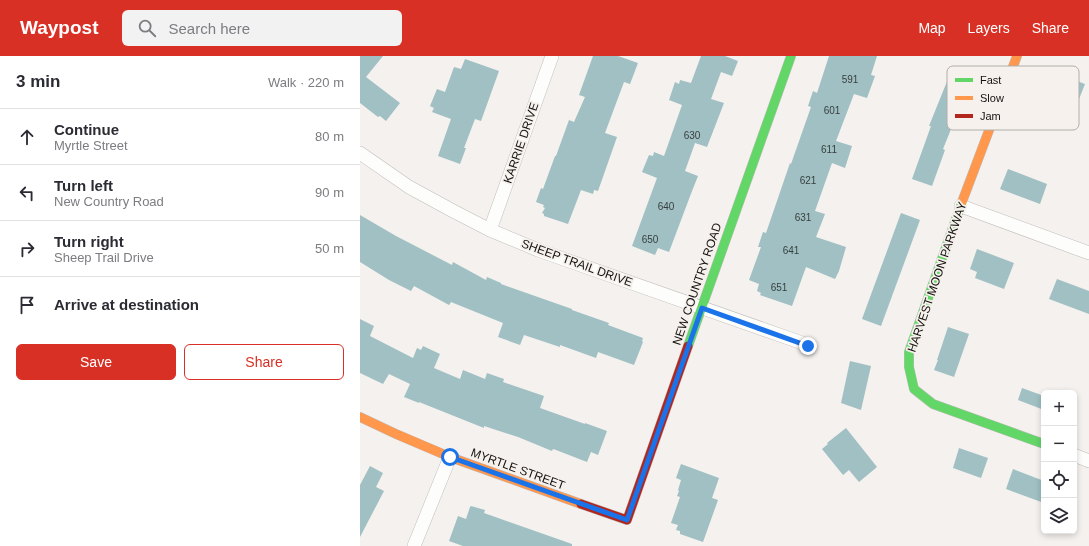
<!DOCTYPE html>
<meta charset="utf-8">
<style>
:root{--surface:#fff;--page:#f2f2f3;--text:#2b2b33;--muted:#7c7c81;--line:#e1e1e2;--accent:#d93025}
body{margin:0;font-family:Helvetica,sans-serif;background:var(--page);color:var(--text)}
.controls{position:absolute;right:12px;bottom:12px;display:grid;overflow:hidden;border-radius:6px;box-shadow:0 2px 6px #0003}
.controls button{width:36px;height:36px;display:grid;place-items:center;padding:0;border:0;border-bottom:1px solid var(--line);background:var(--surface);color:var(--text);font:20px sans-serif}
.stop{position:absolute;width:12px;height:12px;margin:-9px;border:3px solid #1a73e8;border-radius:50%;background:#fff}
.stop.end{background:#1a73e8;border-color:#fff;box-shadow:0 1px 4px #0008}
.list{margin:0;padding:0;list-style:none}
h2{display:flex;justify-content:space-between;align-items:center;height:52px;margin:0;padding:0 16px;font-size:17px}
h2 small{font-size:13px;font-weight:400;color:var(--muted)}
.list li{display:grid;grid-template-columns:26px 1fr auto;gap:12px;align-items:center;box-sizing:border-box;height:56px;padding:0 16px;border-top:1px solid var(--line)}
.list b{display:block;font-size:15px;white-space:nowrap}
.list p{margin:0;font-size:13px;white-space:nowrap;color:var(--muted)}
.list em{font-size:13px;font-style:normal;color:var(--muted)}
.actions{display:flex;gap:8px;padding:12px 16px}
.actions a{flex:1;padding:9px 0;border:1px solid var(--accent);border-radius:6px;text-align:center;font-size:14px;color:var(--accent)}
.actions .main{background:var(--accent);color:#fff}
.icon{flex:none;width:22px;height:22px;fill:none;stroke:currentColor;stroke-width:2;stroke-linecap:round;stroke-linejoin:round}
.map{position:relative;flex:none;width:729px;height:490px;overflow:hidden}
header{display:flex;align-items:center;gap:24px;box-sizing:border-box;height:56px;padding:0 20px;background:var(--accent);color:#fff}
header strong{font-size:19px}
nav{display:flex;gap:22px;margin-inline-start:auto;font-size:14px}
.search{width:280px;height:36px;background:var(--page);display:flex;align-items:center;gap:10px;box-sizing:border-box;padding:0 14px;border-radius:6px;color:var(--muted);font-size:15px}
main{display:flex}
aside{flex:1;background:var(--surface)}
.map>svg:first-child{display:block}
.building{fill:#a0c0c3}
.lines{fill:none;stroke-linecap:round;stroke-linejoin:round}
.street-casing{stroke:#c0bdbb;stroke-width:14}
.fast-casing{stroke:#c0bdbb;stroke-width:10}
.slow-casing{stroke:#c0bdbb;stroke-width:10}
.jam-casing{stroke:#c0bdbb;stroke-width:10}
.street{stroke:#fdfdfc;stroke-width:13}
.fast{stroke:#63d668;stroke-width:9}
.slow{stroke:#ff974d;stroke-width:9}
.jam{stroke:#b3261e;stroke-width:9}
.route{stroke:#1a73e8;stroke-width:5}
.labels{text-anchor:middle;stroke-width:3.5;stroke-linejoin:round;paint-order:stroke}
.number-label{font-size:10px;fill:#373e3d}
.street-label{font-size:12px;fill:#141210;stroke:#f6f1ec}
.key{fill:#f6f1ec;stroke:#b2aeaa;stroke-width:1}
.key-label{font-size:11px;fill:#141210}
</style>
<header>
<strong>Waypost</strong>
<div class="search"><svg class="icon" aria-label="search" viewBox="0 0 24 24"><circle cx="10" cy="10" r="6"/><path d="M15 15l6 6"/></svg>Search here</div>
<nav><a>Map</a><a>Layers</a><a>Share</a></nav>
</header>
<main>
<aside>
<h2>3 min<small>Walk · 220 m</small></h2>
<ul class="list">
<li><svg class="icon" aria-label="ahead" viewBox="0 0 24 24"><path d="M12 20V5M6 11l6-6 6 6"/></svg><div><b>Continue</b><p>Myrtle Street</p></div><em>80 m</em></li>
<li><svg class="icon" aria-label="left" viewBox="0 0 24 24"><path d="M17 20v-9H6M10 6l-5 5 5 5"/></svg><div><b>Turn left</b><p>New Country Road</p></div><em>90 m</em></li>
<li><svg class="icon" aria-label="right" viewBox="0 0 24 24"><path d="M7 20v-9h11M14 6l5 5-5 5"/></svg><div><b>Turn right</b><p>Sheep Trail Drive</p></div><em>50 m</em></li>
<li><svg class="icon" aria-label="arrive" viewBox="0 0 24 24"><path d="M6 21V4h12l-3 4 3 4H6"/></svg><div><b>Arrive at destination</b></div></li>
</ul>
<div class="actions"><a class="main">Save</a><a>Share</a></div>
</aside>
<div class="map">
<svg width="729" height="490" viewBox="0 0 729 490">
<rect width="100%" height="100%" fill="#f4f1ee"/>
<g class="building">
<path d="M 0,0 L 23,0 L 6,21 L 40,47 L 26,65 L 20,60 L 18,61 L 0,47 Z"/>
<path d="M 233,0 L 258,0 L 278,7 L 270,28 L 264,26 L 245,77 L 257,81 L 238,135 L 234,134 L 233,138 L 221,134 L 208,168 L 184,160 L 184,158 L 182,157 L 185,152 L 183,151 L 184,149 L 176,146 L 181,132 L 183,133 L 195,100 L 196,100 L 209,64 L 214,66 L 225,41 L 219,39 Z"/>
<path d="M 341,0 L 365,0 L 378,5 L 372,20 L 361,16 L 351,43 L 364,47 L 347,91 L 335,87 L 325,115 L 338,120 L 332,135 L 309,196 L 298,192 L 295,199 L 272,190 L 297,122 L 282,116 L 289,99 L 293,100 L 294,96 L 304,100 L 322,49 L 309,44 L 315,26 L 319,28 L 320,24 L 331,27 Z"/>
<path d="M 469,0 L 517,0 L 511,19 L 515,20 L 507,42 L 494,38 L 476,85 L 492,90 L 485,112 L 472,107 L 455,155 L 465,158 L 456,181 L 486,191 L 479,215 L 475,223 L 446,211 L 432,250 L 400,239 L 401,237 L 397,235 L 399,228 L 389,224 L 401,191 L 398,191 L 403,176 L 406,177 L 430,107 L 431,108 L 451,51 L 448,50 L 453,35 L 457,37 Z"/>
<path d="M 105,3 L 139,15 L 121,65 L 115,63 L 104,92 L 106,92 L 100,108 L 78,100 L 91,63 L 72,56 L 74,52 L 70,50 L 77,33 L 85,36 L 94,11 L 101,13 Z"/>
<path d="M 684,13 L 725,28 L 717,48 L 676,33 Z"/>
<path d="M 588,23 L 608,31 L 583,93 L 585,94 L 572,130 L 552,123 L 571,70 L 569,70 Z"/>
<path d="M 648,113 L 687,128 L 680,148 L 640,133 Z"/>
<path d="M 541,157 L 560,164 L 521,270 L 502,263 Z"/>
<path d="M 0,159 L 36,180 L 92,209 L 93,206 L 126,224 L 127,221 L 141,227 L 141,228 L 212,253 L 212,254 L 249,267 L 248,269 L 283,282 L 282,285 L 283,286 L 274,309 L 238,296 L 236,302 L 200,289 L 200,291 L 164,279 L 160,289 L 138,281 L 143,267 L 91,246 L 89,249 L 54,230 L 51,235 L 29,224 L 0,206 Z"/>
<path d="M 617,193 L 654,207 L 644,233 L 615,222 L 617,216 L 610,213 Z"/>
<path d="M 697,223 L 729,235 L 729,258 L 689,243 Z"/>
<path d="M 0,263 L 14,270 L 10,280 L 53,302 L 57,292 L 61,294 L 63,290 L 80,298 L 74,312 L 100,323 L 103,314 L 125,323 L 127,317 L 144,323 L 143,326 L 184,340 L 180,352 L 225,368 L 225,367 L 247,375 L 238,399 L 231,396 L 227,406 L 196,394 L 193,393 L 192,395 L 158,381 L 124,370 L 124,372 L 59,346 L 59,347 L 44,341 L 50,328 L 29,318 L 23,328 L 0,317 Z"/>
<path d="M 588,271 L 609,278 L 594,321 L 574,314 L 578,304 L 577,304 Z"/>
<path d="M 490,305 L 511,310 L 501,354 L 481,347 Z"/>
<path d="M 662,332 L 684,340 L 684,354 L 658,344 Z"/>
<path d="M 486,372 L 517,411 L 499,426 L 489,414 L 483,419 L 462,393 L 468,388 L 467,387 Z"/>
<path d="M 599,392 L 628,402 L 621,422 L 593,412 Z"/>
<path d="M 321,408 L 359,422 L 352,442 L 358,444 L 343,486 L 320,478 L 320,475 L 316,474 L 318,469 L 311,467 L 320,441 L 317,440 L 319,435 L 318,434 L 321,424 L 316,422 Z"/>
<path d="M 10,410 L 23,417 L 16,431 L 24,435 L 0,481 L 0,429 Z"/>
<path d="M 653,413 L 684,425 L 684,447 L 646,433 Z"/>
<path d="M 111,450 L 125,454 L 124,457 L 212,488 L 212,490 L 103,490 L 89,485 L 98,460 L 106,463 L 110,451 Z"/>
</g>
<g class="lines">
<defs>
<g id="street">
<path d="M 0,97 L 49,131 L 95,156 L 130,174 L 178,194 L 448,289"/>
<path d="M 601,150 L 729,197"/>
<path d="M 130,174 L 192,0"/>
<path d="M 714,399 L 729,405"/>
<path d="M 54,490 L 90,401"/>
</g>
<g id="fast">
<path d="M 602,146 L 549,296 L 549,311 L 554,333 L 573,348 L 684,388"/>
<path d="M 328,290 L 431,0"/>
</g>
<g id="slow">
<path d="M 602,146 L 657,0"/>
<path d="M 0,361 L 36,378 L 90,401 L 221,448"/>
</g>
<path id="jam" d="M 221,448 L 267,464 L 328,290"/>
</defs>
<use href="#street" class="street-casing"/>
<use href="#fast" class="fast-casing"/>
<use href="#slow" class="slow-casing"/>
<use href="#jam" class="jam-casing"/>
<use href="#street" class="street"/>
<use href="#fast" class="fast"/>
<use href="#slow" class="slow"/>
<use href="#jam" class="jam"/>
</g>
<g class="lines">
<path class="route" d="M 90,401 L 267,464 L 342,252 L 448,290"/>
</g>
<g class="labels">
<g class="number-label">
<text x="490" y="27">591</text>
<text x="472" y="58">601</text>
<text x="332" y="83">630</text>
<text x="469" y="97">611</text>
<text x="448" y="128">621</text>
<text x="306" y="154">640</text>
<text x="443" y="165">631</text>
<text x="290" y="187">650</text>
<text x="431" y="198">641</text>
<text x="419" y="235">651</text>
</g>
<g class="street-label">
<text transform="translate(161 87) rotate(-71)" y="4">KARRIE DRIVE</text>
<text transform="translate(217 207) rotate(20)" y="4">SHEEP TRAIL DRIVE</text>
<text transform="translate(577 221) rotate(-71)" y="4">HARVEST MOON PARKWAY</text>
<text transform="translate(337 228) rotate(-71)" y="4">NEW COUNTRY ROAD</text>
<text transform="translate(158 413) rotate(20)" y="4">MYRTLE STREET</text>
</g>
</g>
<rect x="587" y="10" width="132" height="64" rx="6" class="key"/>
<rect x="595" y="22" width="18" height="4" fill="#63d668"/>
<rect x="595" y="40" width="18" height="4" fill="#ff974d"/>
<rect x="595" y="58" width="18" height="4" fill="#b3261e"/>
<g class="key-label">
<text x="620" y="28">Fast</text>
<text x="620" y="46">Slow</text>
<text x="620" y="64">Jam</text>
</g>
</svg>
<div class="controls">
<button>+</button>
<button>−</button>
<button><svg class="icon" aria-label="locate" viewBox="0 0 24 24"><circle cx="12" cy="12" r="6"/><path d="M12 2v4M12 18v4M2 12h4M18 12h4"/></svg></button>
<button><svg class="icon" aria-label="layers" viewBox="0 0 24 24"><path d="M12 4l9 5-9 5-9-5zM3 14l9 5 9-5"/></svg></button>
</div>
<div class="stop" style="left:90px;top:401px"></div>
<div class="stop end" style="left:448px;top:290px"></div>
</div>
</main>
